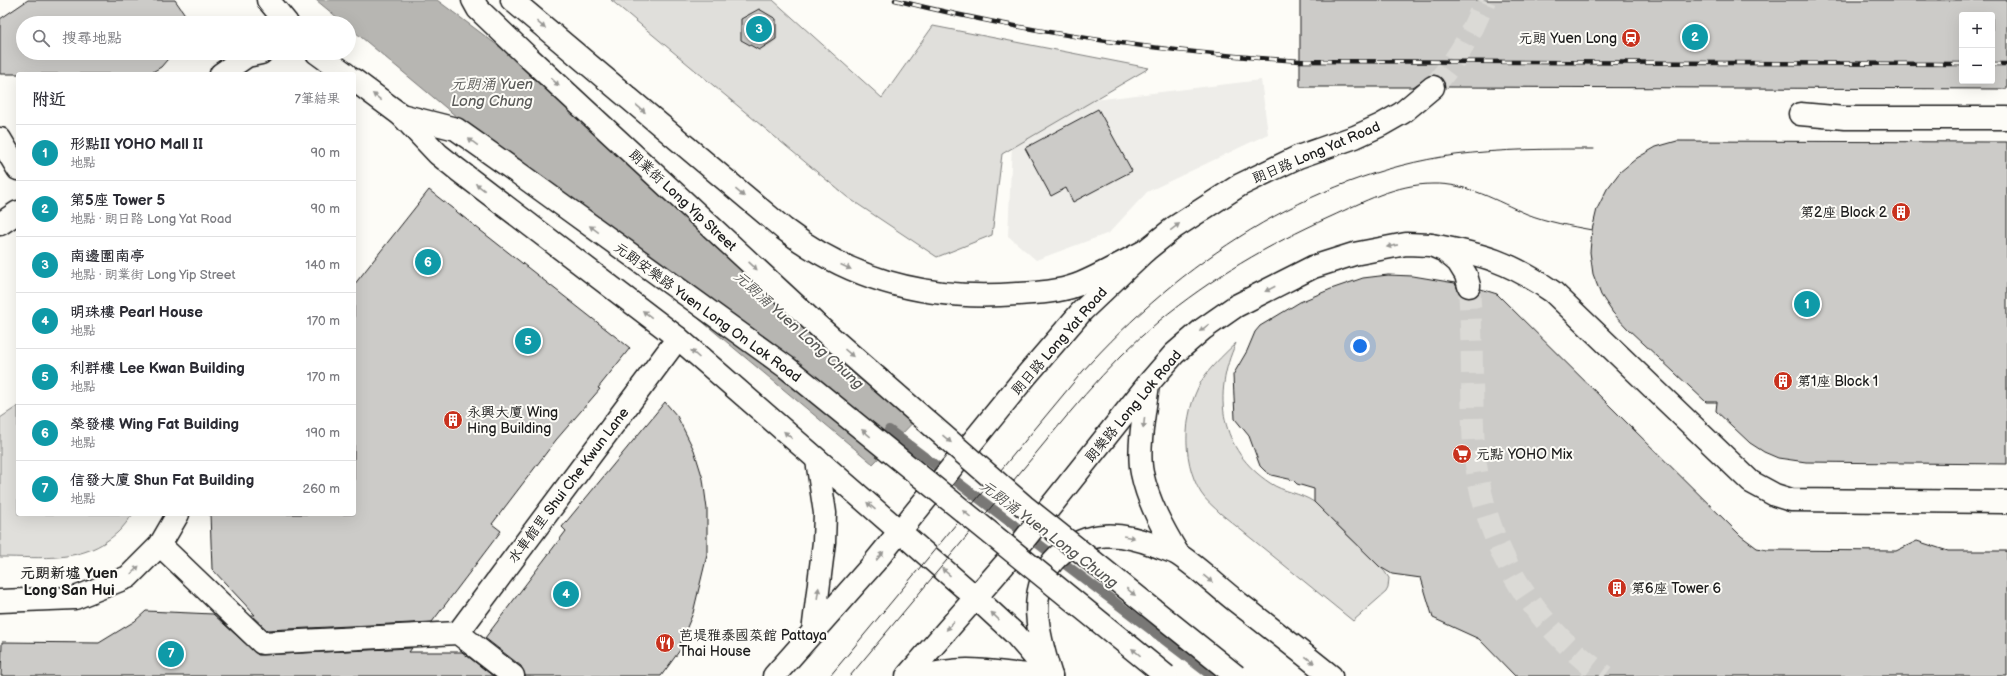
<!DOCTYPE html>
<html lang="zh-TW">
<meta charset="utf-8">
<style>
:root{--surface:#fff;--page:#f2f2f3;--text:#2b2b33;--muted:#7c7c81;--line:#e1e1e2;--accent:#db2777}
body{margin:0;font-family:"Balsamiq Sans","LXGW WenKai TC",sans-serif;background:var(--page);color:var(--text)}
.controls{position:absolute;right:12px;top:12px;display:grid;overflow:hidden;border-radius:4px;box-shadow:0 4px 16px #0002}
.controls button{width:36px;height:36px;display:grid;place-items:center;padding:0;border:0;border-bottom:1px solid var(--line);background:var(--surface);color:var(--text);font:20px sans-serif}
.you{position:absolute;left:1360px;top:346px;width:14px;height:14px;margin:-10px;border:3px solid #fff;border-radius:50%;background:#1a73e8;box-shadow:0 0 0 6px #1a73e833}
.badge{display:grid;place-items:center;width:26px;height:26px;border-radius:50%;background:var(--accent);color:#fff;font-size:13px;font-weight:700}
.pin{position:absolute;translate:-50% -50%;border:2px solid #fff;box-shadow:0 1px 4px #0006}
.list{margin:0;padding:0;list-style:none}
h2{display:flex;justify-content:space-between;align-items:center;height:52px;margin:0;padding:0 16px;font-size:17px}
h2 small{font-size:13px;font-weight:400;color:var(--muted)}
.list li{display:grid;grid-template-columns:26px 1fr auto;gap:12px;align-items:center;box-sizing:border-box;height:56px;padding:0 16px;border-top:1px solid var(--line)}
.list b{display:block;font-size:15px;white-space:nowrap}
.list p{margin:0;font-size:13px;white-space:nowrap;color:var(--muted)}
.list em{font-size:13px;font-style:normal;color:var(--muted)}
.icon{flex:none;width:22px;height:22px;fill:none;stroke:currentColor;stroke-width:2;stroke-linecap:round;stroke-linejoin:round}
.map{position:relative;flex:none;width:2007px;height:676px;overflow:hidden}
.search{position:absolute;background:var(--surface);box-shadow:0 4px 16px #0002;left:16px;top:16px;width:340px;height:44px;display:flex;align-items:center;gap:10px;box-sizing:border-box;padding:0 14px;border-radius:22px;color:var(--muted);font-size:15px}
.panel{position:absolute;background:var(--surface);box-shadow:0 4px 16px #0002;left:16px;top:72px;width:340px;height:444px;border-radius:4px}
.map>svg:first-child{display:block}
.built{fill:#eeede9}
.green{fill:#e0dfdb;stroke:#7e7e7c}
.water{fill:#b7b6b2;stroke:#797876}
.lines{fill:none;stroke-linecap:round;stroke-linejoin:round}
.stream{stroke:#797876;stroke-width:10}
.building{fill:#cccbc8;stroke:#1c1c1c;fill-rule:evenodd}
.secondary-tunnel{stroke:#dbdad6;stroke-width:22;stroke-dasharray:22 11;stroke-linecap:butt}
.street-casing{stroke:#1c1c1c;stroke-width:25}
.secondary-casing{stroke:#1c1c1c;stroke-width:25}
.primary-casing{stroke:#1c1c1c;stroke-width:25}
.street{stroke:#fdfcf7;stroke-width:22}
.secondary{stroke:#fdfcf7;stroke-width:22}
.primary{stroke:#fdfcf7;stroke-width:22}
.tram{stroke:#1c1c1c;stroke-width:1}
.rail-casing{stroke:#1c1c1c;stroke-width:4.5}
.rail{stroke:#fdfcf7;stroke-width:3;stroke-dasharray:9;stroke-linecap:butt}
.primary-bridge-casing{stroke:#1c1c1c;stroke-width:25;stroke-linecap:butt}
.primary-bridge{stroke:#fdfcf7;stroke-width:22}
.oneway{fill:#989794}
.labels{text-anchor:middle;stroke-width:4;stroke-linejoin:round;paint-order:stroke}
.poi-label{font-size:14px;fill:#1c1c1c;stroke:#fdfcf7;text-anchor:start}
.street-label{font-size:14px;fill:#1c1c1c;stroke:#fdfcf7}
.water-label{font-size:15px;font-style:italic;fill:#5a5a58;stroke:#fdfcf7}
.neighbourhood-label{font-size:15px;font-weight:bold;fill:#1c1c1c;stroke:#fdfcf7}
</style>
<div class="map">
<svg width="2007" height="676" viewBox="0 0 2007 676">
<rect width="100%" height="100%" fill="#fdfcf7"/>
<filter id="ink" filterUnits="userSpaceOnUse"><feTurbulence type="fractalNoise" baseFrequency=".025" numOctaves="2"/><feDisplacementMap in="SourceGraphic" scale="8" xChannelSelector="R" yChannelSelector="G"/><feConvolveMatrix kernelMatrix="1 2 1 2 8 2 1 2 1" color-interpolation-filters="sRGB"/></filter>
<g filter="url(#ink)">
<path class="built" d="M 1261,80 L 1268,134 L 1147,192 L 1109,233 L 1036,260 L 1008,236 L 1012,143 L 1086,101 Z"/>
<g class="green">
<path d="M 611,0 L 773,0 L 882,98 L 933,26 L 1149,68 L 1002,154 L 992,235 L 937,257 L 847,197 Z"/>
<path d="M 1236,343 C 1212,395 1220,450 1270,483 C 1283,492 1301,493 1314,502 C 1325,510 1333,521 1342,530 C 1357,545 1378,560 1389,578 L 1388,588 L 1386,592 L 1353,621 L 1220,513 C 1214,507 1206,501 1201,493 C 1180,459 1183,406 1206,374 C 1215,363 1225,353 1236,343 Z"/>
<path d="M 18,406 L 18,514 L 133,514 C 128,520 123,528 117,533 C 83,564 42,557 0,557 L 0,418 Z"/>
</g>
<path class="water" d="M 316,0 L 437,0 L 517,60 L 923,412 L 873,464 L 349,27 L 349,23 L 344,23 Z"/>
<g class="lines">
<path class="stream" d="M 889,430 L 1212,676"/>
</g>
<g class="building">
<path d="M 28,0 L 175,0 L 191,23 L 23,23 L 23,53 L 173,53 L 161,67 L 149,74 L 0,74 L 0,19 Z"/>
<path d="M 1300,0 L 2007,0 L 2007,89 L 1445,87 L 1442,79 L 1437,75 L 1431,75 L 1413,87 L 1300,87 ZM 1962,15 L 1992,15 L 1992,81 L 1962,81 Z"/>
<path d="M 759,9 L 776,19 L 776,39 L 759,50 L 741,40 L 741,19 Z"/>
<path d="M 1098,109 L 1132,171 L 1073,202 L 1066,188 L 1051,196 L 1025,148 Z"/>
<path d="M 1677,141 L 2007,142 L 2007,464 L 1806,462 L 1778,458 L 1764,452 L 1750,443 L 1716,411 L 1717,402 L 1706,402 L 1628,329 L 1613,313 L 1601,295 L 1593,274 L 1590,252 L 1592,230 L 1597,209 L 1607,189 L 1620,172 L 1637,158 L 1656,147 Z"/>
<path d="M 429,190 L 630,348 L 598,388 L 600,389 L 556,440 L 492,524 L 501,531 L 432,622 L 267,630 L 251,615 L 255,615 L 212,569 L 210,514 L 354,514 L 354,285 Z"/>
<path d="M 1388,275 L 1413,276 L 1455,283 L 1460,295 L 1466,298 L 1473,298 L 1478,295 L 1481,289 L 1497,294 L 1741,536 L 1757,548 L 1767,550 L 1896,551 L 1917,541 L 1948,551 L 2007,551 L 2007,676 L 1515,676 L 1479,639 L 1433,618 L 1421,578 L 1392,574 L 1380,567 L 1314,502 L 1314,489 L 1297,484 L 1293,480 L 1271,475 L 1265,471 L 1260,466 L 1249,436 L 1235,419 L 1233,375 L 1247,351 L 1255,332 L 1260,326 L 1300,302 L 1331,289 L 1363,278 Z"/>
<path d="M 665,402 L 677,416 L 694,450 L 703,479 L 707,509 L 707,555 L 693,613 L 680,644 L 683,646 L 661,676 L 525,676 L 521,666 L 485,638 L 566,531 L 562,527 Z"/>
<path d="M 146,611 L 213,614 L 258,655 L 412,648 L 409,652 L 462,652 L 493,676 L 1,676 L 2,642 L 99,643 L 135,621 Z"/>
</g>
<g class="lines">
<g class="secondary-tunnel">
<path d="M 1433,87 C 1458,59 1471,35 1485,0"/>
<path d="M 1469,286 C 1471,318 1472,350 1472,383 C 1473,412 1472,442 1477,471 C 1490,554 1536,627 1605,676"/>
</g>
<defs>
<g id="street">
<path d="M 221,74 L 247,56 L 261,53"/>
<path d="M 1800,114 L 1845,118 L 2007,118"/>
<path d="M 0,139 L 18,169"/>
<path d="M 0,224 L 18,212"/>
<path d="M 1431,245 C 1483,254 1510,262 1553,292 L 1751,482 L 1775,495 L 1791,500 L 2007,502"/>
<path d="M 160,545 L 262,643 L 458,633 L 513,676"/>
<path d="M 0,601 L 75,598 L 128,577 L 160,545 L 178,514"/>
<path d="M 458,633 L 678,338"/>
</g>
<g id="secondary">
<path d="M 401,115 L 438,154 L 458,170 L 678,338 L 975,597 L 1015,634 L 1051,676"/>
<path d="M 813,632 L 824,542 L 825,513 L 817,460"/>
<path d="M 774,676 L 874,563 L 1026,376 L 1082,311 L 1145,251 L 1175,227 L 1240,185 L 1298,157 L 1355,137 L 1381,125 L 1402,113 L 1433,87"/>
<path d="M 907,676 L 1004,565 L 1148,384 L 1174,354 L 1203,329 L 1236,306 L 1313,267 L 1354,254 L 1406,244 L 1431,245 L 1445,251 L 1458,262 L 1466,275 L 1469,286"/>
<path d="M 924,676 C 971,663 1000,675 1045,676"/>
</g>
<g id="primary">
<path d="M 268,0 L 287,23"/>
<path d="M 473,0 L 478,9 L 526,55"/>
<path d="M 512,0 L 784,229 C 853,282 931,301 1017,294 C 1036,293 1059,292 1077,285 C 1100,276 1123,262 1145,251"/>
<path d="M 317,53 L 346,74"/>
<path d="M 354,80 L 401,115 L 456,129 L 514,170"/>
<path d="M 1148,384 C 1145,409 1137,449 1142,473 C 1148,502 1163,529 1178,554"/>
<path d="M 1051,676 C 1039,638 1024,588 1058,556 C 1088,529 1121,532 1157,546 C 1164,549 1173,551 1179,555 C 1201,570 1220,589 1241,605 C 1271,628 1301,652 1331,676"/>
</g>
</defs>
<use href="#street" class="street-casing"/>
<use href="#secondary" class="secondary-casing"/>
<use href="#primary" class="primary-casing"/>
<use href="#street" class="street"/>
<use href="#secondary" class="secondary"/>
<use href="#primary" class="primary"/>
<g class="tram">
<path d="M 830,676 L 1083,371 C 1180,263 1309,175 1455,155 C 1502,149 1548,149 1594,149"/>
<path d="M 850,676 C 906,609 962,542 1018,475 C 1063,421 1105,366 1159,321 C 1211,278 1268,245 1330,217 C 1363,202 1396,184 1433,184 C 1468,183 1496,201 1527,214 C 1548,222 1570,226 1592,230"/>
</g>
<defs>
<g id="rail">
<path d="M 895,0 C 1028,33 1163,52 1300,61 L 1962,64"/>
<path d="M 1992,64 L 2007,64"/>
</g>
</defs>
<use href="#rail" class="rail-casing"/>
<use href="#rail" class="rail"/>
<defs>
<g id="primary-bridge">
<path d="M 526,55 L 818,326 L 1024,506 L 1236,676"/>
<path d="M 514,170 L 786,367 L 1166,676"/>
</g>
</defs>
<use href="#primary-bridge" class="primary-bridge-casing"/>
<use href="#primary-bridge" class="primary-bridge"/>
</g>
<defs><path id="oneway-solid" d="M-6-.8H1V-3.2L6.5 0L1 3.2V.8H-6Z"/></defs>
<g class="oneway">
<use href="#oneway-solid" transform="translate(541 25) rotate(40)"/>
<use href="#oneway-solid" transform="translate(555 82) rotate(43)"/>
<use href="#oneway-solid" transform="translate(377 97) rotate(-143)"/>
<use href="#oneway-solid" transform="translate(641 109) rotate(40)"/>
<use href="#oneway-solid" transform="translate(473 142) rotate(-144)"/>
<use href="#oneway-solid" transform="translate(480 187) rotate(-143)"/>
<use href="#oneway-solid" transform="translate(740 193) rotate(40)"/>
<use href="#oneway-solid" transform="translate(1175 227) rotate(-37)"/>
<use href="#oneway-solid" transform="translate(594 229) rotate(-144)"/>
<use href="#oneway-solid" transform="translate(1392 246) rotate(169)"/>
<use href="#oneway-solid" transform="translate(753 266) rotate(43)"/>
<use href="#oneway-solid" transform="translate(846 267) rotate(24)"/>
<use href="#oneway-solid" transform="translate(1270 289) rotate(153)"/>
<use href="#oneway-solid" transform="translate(647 314) rotate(-143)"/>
<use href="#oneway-solid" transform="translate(1204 328) rotate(143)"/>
<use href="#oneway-solid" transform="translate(849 353) rotate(41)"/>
<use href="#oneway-solid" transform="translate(695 354) rotate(-138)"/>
<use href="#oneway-solid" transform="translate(1144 423) rotate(96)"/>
<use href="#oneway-solid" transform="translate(866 433) rotate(-141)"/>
<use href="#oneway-solid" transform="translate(788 435) rotate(-139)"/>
<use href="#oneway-solid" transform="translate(947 439) rotate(41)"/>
<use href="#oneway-solid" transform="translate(871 506) rotate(-139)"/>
<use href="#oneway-solid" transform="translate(967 514) rotate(-141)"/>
<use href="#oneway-solid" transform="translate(1129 537) rotate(10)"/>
<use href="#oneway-solid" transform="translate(880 556) rotate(-50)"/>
<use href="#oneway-solid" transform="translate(135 570) rotate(-45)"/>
<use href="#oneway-solid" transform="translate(946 572) rotate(-139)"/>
<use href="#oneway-solid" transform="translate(1208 579) rotate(39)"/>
<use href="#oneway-solid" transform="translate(1131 592) rotate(39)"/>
<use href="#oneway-solid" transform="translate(818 593) rotate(-82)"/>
<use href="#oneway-solid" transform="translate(995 616) rotate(-136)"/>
<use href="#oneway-solid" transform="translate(950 626) rotate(131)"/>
<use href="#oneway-solid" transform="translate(1136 652) rotate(-141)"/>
<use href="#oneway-solid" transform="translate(1310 660) rotate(38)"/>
</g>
</g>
<defs>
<symbol id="station-disc" viewBox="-11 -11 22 22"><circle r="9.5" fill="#c8321e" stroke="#fdfcf7"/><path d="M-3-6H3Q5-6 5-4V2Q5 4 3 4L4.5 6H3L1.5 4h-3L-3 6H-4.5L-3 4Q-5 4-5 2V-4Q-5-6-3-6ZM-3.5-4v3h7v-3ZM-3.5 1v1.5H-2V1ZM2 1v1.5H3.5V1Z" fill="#fff"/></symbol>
<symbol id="building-disc" viewBox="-11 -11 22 22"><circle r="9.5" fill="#c8321e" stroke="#fdfcf7"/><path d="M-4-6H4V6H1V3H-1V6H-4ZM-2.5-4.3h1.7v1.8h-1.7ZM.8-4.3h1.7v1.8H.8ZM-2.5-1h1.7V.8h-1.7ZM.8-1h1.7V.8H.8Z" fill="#fff"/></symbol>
<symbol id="supermarket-disc" viewBox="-11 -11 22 22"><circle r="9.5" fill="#c8321e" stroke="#fdfcf7"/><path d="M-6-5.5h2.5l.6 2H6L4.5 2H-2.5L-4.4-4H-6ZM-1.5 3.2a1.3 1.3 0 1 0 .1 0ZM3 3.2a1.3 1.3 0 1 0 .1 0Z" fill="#fff"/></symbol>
<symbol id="restaurant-disc" viewBox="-11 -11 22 22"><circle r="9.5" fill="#c8321e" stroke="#fdfcf7"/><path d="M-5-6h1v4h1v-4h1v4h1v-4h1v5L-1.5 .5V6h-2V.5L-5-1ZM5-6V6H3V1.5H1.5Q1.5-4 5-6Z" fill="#fff"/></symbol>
</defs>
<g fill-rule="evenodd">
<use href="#station-disc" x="1620" y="27" width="22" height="22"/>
<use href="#building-disc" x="1890" y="201" width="22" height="22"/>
<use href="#building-disc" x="1772" y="370" width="22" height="22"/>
<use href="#building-disc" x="442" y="409" width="22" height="22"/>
<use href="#supermarket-disc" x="1451" y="443" width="22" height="22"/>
<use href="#building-disc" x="1606" y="577" width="22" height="22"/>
<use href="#restaurant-disc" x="654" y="632" width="22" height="22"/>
</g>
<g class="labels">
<g class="poi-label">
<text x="1617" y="43" text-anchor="end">元朗 Yuen Long</text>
<text x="1887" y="217" text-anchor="end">第2座 Block 2</text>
<text x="1797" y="386">第1座 Block 1</text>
<text x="467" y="417">永興大廈 Wing<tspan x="467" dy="16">Hing Building</tspan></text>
<text x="1476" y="459">元點 YOHO Mix</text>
<text x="1631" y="593">第6座 Tower 6</text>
<text x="679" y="640">芭堤雅泰國菜館 Pattaya<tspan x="679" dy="16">Thai House</tspan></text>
</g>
<g class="street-label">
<text transform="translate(1316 152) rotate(-23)" y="5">朗日路 Long Yat Road</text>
<text transform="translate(683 200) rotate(43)" y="5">朗業街 Long Yip Street</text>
<text transform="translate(708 312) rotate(36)" y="5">元朗安樂路 Yuen Long On Lok Road</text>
<text transform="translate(1059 341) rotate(-49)" y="5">朗日路 Long Yat Road</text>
<text transform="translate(1133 406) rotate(-50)" y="5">朗樂路 Long Lok Road</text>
<text transform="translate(568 485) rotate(-53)" y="5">水車館里 Shui Che Kwun Lane</text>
</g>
<g class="water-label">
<text x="492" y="89">元朗涌 Yuen<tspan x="492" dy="17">Long Chung</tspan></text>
<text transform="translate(799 330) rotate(42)" y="5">元朗涌 Yuen Long Chung</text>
<text transform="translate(1049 534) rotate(37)" y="5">元朗涌 Yuen Long Chung</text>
</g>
<g class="neighbourhood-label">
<text x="69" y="578">元朗新墟 Yuen<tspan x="69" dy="17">Long San Hui</tspan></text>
</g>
</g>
</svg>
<div class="controls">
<button>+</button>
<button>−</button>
</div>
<div class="you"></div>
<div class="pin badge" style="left:1807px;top:304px;background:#0f9aa8">1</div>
<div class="pin badge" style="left:1695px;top:37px;background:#0f9aa8">2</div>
<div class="pin badge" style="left:759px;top:29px;background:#0f9aa8">3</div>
<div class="pin badge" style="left:566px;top:594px;background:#0f9aa8">4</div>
<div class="pin badge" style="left:528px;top:341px;background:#0f9aa8">5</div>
<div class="pin badge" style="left:428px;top:262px;background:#0f9aa8">6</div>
<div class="pin badge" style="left:171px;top:654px;background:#0f9aa8">7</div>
<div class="search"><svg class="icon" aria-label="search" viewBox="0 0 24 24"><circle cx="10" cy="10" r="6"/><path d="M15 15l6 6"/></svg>搜尋地點</div>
<section class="panel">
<h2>附近<small>7筆結果</small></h2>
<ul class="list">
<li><span class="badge" style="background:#0f9aa8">1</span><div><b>形點II YOHO Mall II</b><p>地點</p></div><em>90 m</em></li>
<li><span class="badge" style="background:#0f9aa8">2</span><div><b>第5座 Tower 5</b><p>地點 · 朗日路 Long Yat Road</p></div><em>90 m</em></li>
<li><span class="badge" style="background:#0f9aa8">3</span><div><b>南邊圍南亭</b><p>地點 · 朗業街 Long Yip Street</p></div><em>140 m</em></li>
<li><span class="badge" style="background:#0f9aa8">4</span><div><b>明珠樓 Pearl House</b><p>地點</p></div><em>170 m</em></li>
<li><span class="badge" style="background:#0f9aa8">5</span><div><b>利群樓 Lee Kwan Building</b><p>地點</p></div><em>170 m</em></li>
<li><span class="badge" style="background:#0f9aa8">6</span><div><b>榮發樓 Wing Fat Building</b><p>地點</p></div><em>190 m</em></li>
<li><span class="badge" style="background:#0f9aa8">7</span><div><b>信發大廈 Shun Fat Building</b><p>地點</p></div><em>260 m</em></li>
</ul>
</section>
</div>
